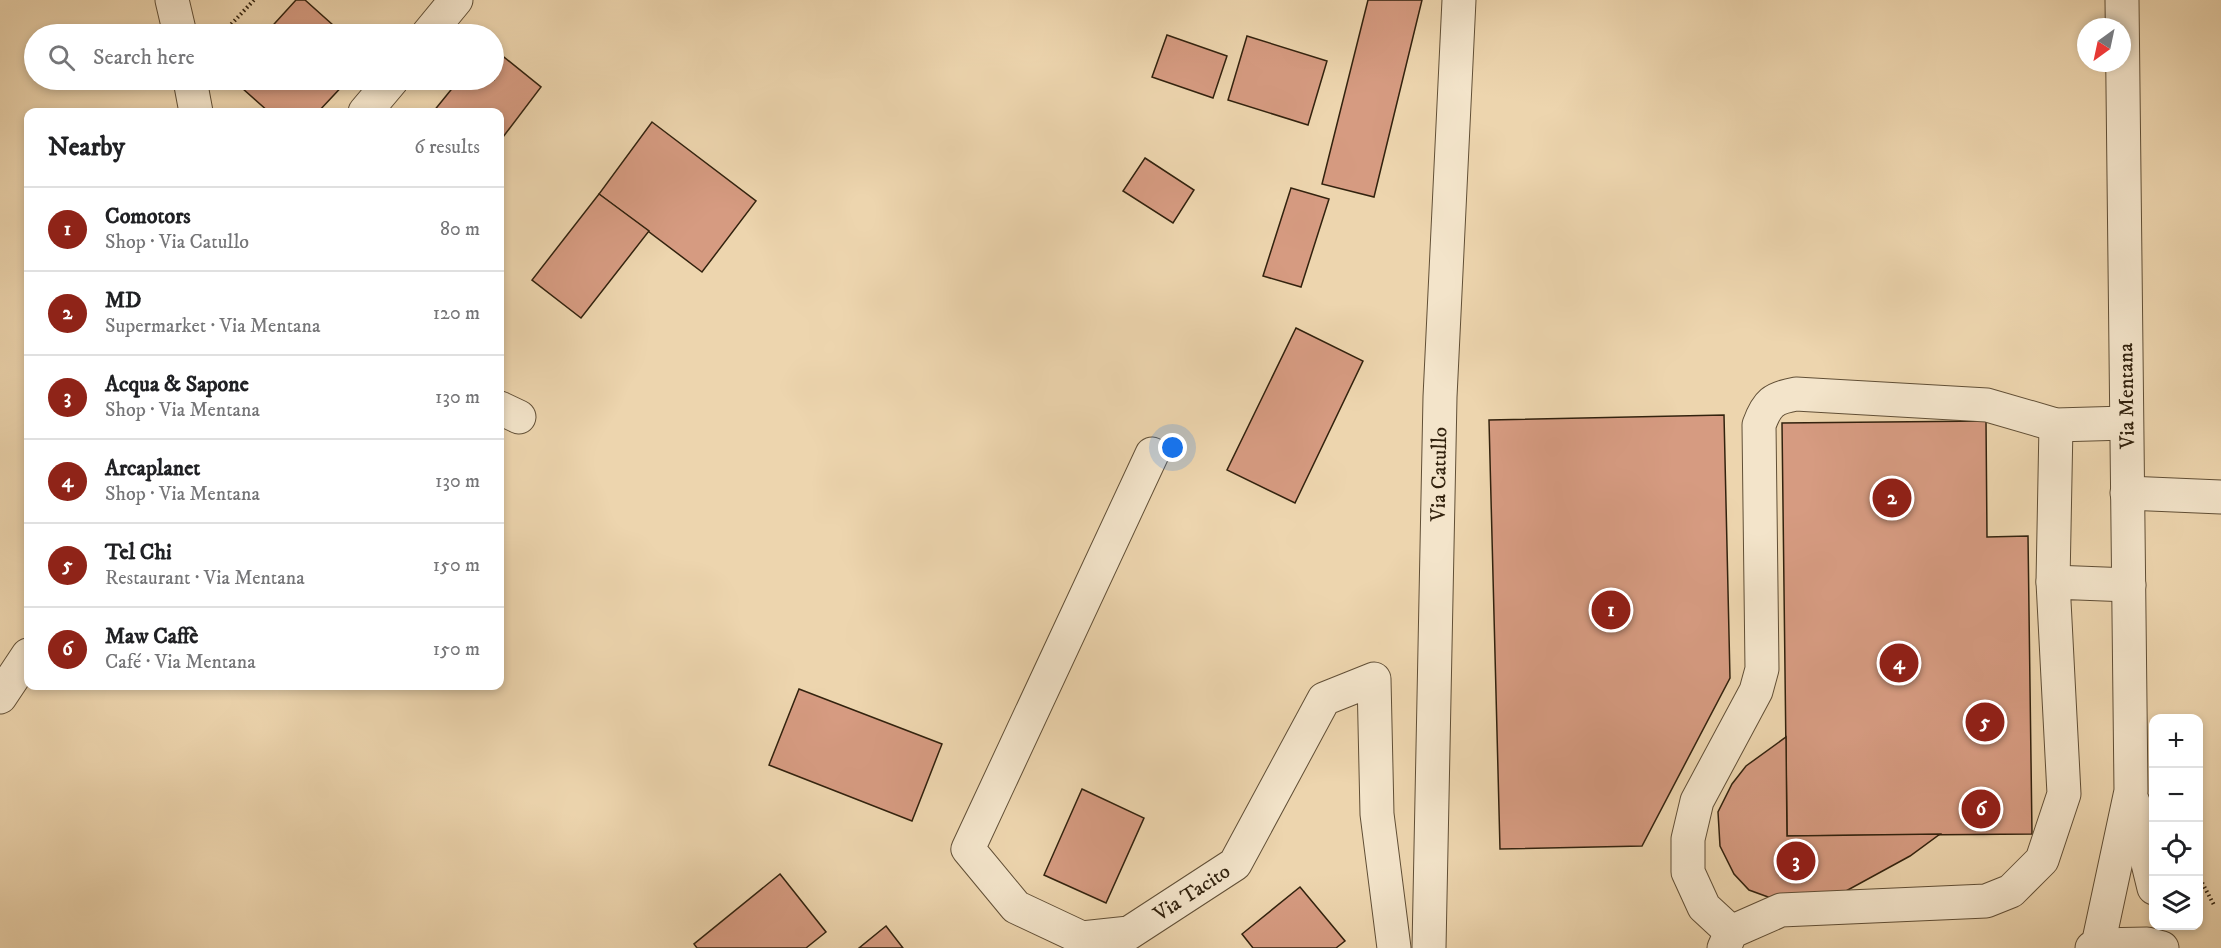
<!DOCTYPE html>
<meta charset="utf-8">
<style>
:root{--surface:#fff;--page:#f2f2f2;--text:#202124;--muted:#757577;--line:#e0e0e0;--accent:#8f2418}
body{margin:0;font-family:"IM FELL DW Pica",serif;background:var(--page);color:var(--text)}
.controls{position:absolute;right:18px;bottom:18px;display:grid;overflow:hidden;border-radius:12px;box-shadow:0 3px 9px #0003}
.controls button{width:54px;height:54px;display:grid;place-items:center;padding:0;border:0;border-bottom:2px solid var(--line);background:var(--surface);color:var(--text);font:30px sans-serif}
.compass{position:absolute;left:2077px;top:18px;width:54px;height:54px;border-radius:50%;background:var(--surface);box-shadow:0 3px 9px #0003;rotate:213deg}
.you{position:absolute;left:1173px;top:448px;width:21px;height:21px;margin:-15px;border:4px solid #fff;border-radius:50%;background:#1a73e8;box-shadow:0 0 0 9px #1a73e833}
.badge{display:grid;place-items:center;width:39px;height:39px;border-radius:50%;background:var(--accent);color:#fff;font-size:20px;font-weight:700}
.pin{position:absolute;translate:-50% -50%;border:3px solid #fff;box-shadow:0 2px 6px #0006}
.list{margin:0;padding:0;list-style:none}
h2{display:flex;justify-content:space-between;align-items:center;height:78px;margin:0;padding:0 24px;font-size:26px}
h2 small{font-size:20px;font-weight:400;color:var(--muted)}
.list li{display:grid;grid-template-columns:39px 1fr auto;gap:18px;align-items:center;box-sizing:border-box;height:84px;padding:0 24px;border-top:2px solid var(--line)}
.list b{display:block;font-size:22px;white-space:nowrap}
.list p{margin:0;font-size:20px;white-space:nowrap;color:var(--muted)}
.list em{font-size:20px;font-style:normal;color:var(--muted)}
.icon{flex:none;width:33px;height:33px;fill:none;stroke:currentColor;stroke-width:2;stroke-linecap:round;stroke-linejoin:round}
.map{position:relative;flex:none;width:2221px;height:948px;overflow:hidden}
.search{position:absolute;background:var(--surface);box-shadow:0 3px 9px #0003;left:24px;top:24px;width:480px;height:66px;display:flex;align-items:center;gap:15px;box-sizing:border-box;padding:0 21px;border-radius:33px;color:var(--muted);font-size:22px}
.panel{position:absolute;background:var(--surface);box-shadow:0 3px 9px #0003;left:24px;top:108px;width:480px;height:582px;border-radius:12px}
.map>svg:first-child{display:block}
.building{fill:#d69b81;stroke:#32220e;stroke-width:1.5}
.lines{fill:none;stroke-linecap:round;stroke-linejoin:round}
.minor-casing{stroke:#614f36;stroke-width:35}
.path{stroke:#32220e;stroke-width:4;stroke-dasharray:1.5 3;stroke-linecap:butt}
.minor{stroke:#f3e4ca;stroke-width:33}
.labels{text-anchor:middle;stroke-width:5;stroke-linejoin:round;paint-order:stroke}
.street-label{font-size:21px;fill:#32220e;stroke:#f3e4ca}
</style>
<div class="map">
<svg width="2221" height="948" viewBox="0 0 2221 948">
<rect width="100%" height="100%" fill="#edd5ae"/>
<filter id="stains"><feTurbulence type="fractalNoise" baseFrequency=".00333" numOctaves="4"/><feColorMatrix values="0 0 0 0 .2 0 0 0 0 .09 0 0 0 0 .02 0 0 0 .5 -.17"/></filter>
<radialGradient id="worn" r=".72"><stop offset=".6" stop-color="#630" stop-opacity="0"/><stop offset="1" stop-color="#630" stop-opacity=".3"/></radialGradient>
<g class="building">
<path d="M 296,0 L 305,0 L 343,34 L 265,34 Z"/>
<path d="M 1368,0 L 1422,0 L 1374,197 L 1322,184 Z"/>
<path d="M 1167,35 L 1227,56 L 1213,98 L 1152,77 Z"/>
<path d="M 1247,36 L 1327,61 L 1308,125 L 1228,100 Z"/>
<path d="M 494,49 L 541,87 L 500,141 L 500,112 L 433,112 L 459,80 L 494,80 Z"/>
<path d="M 233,80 L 348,80 L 318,112 L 269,112 Z"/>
<path d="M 652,122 L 756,201 L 702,272 L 599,194 Z"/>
<path d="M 1145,158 L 1194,190 L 1173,223 L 1123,191 Z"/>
<path d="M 1291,188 L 1329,199 L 1301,287 L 1263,276 Z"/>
<path d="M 599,194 L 649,231 L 581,318 L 532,280 Z"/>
<path d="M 1296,328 L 1363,361 L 1295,503 L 1227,470 Z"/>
<path d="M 1724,415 L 1730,678 L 1642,846 L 1500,849 L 1489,420 Z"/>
<path d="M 1986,421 L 1987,537 L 2028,536 L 2032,834 L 1787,836 L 1782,423 Z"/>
<path d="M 799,689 L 942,744 L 912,821 L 769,765 Z"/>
<path d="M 1786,737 L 1787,836 L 1940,834 L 1910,856 L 1846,891 L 1779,901 L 1749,890 L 1734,874 L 1720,846 L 1718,812 L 1732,784 L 1746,766 Z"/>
<path d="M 1082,789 L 1144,818 L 1106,903 L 1044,875 Z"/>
<path d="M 780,874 L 826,932 L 806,948 L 697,948 L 694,944 Z"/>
<path d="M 1300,887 L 1345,941 L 1336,948 L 1253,948 L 1242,934 Z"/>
<path d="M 886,926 L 903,948 L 859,948 Z"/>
</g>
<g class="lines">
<defs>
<g id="minor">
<path d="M 172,0 L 180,34"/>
<path d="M 428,34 L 456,0"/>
<path d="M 190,80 L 196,112"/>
<path d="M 365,112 L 392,80"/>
<path d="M 500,408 L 519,417"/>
<path id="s1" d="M 1152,454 L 968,849 L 1016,907 L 1082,938 L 1129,933 L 1235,864 L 1324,699 L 1374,679 L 1377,814 L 1394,948"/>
<path d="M 2127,493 L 2221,497"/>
<path d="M 2053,582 L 2056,425"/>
<path d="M 0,697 L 28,655"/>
<path d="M 2133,802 L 2154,888"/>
<path d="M 1731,932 L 1704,907 L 1688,872 L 1688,839 L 1697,801 L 1756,691 L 1762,669 L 1759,425 C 1767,403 1773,398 1796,394 L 1987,405 L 2056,425 L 2126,423"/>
<path d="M 2098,945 L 2131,791 L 2122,0"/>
<path id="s2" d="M 1429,948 L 1440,397 L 1459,0"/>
<path d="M 1724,948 L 1731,932 L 1781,910 L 1986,901 L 2011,891 L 2042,860 L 2064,794 L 2053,582 L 2129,585"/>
<path d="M 2092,948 L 2098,945 L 2147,944 L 2162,948"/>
</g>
</defs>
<use href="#minor" class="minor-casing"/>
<g class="path">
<path d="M 222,34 L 254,0"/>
<path d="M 2198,875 L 2214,905"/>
</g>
<use href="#minor" class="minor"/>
</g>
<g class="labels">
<g class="street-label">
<text transform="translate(2126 396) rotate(-91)" y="7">Via Mentana</text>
<text dy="7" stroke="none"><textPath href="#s2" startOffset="474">Via Catullo</textPath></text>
<text dy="7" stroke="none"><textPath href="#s1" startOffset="706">Via Tacito</textPath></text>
</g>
</g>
<rect width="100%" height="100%" filter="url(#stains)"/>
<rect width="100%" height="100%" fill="url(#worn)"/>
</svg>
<div class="controls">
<button>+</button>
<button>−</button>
<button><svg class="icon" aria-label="locate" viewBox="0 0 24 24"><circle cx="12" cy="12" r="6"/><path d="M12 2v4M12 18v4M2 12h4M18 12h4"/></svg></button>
<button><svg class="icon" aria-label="layers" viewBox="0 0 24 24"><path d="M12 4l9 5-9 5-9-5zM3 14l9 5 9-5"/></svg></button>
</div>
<svg class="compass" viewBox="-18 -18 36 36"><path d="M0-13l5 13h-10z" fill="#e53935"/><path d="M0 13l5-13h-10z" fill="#757577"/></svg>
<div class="you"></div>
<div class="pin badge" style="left:1611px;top:610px">1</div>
<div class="pin badge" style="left:1892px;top:498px">2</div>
<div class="pin badge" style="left:1796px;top:861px">3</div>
<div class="pin badge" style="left:1899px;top:663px">4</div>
<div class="pin badge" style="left:1985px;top:722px">5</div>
<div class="pin badge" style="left:1981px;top:809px">6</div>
<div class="search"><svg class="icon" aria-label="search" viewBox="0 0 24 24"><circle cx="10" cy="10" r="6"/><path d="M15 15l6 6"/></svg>Search here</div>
<section class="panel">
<h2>Nearby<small>6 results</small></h2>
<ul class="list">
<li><span class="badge">1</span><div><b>Comotors</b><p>Shop · Via Catullo</p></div><em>80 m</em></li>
<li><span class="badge">2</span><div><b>MD</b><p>Supermarket · Via Mentana</p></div><em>120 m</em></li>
<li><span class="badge">3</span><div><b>Acqua &amp; Sapone</b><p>Shop · Via Mentana</p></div><em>130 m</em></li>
<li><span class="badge">4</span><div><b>Arcaplanet</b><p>Shop · Via Mentana</p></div><em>130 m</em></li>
<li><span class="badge">5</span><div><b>Tel Chi</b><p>Restaurant · Via Mentana</p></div><em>150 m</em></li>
<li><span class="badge">6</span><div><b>Maw Caffè</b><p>Café · Via Mentana</p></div><em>150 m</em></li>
</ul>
</section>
</div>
